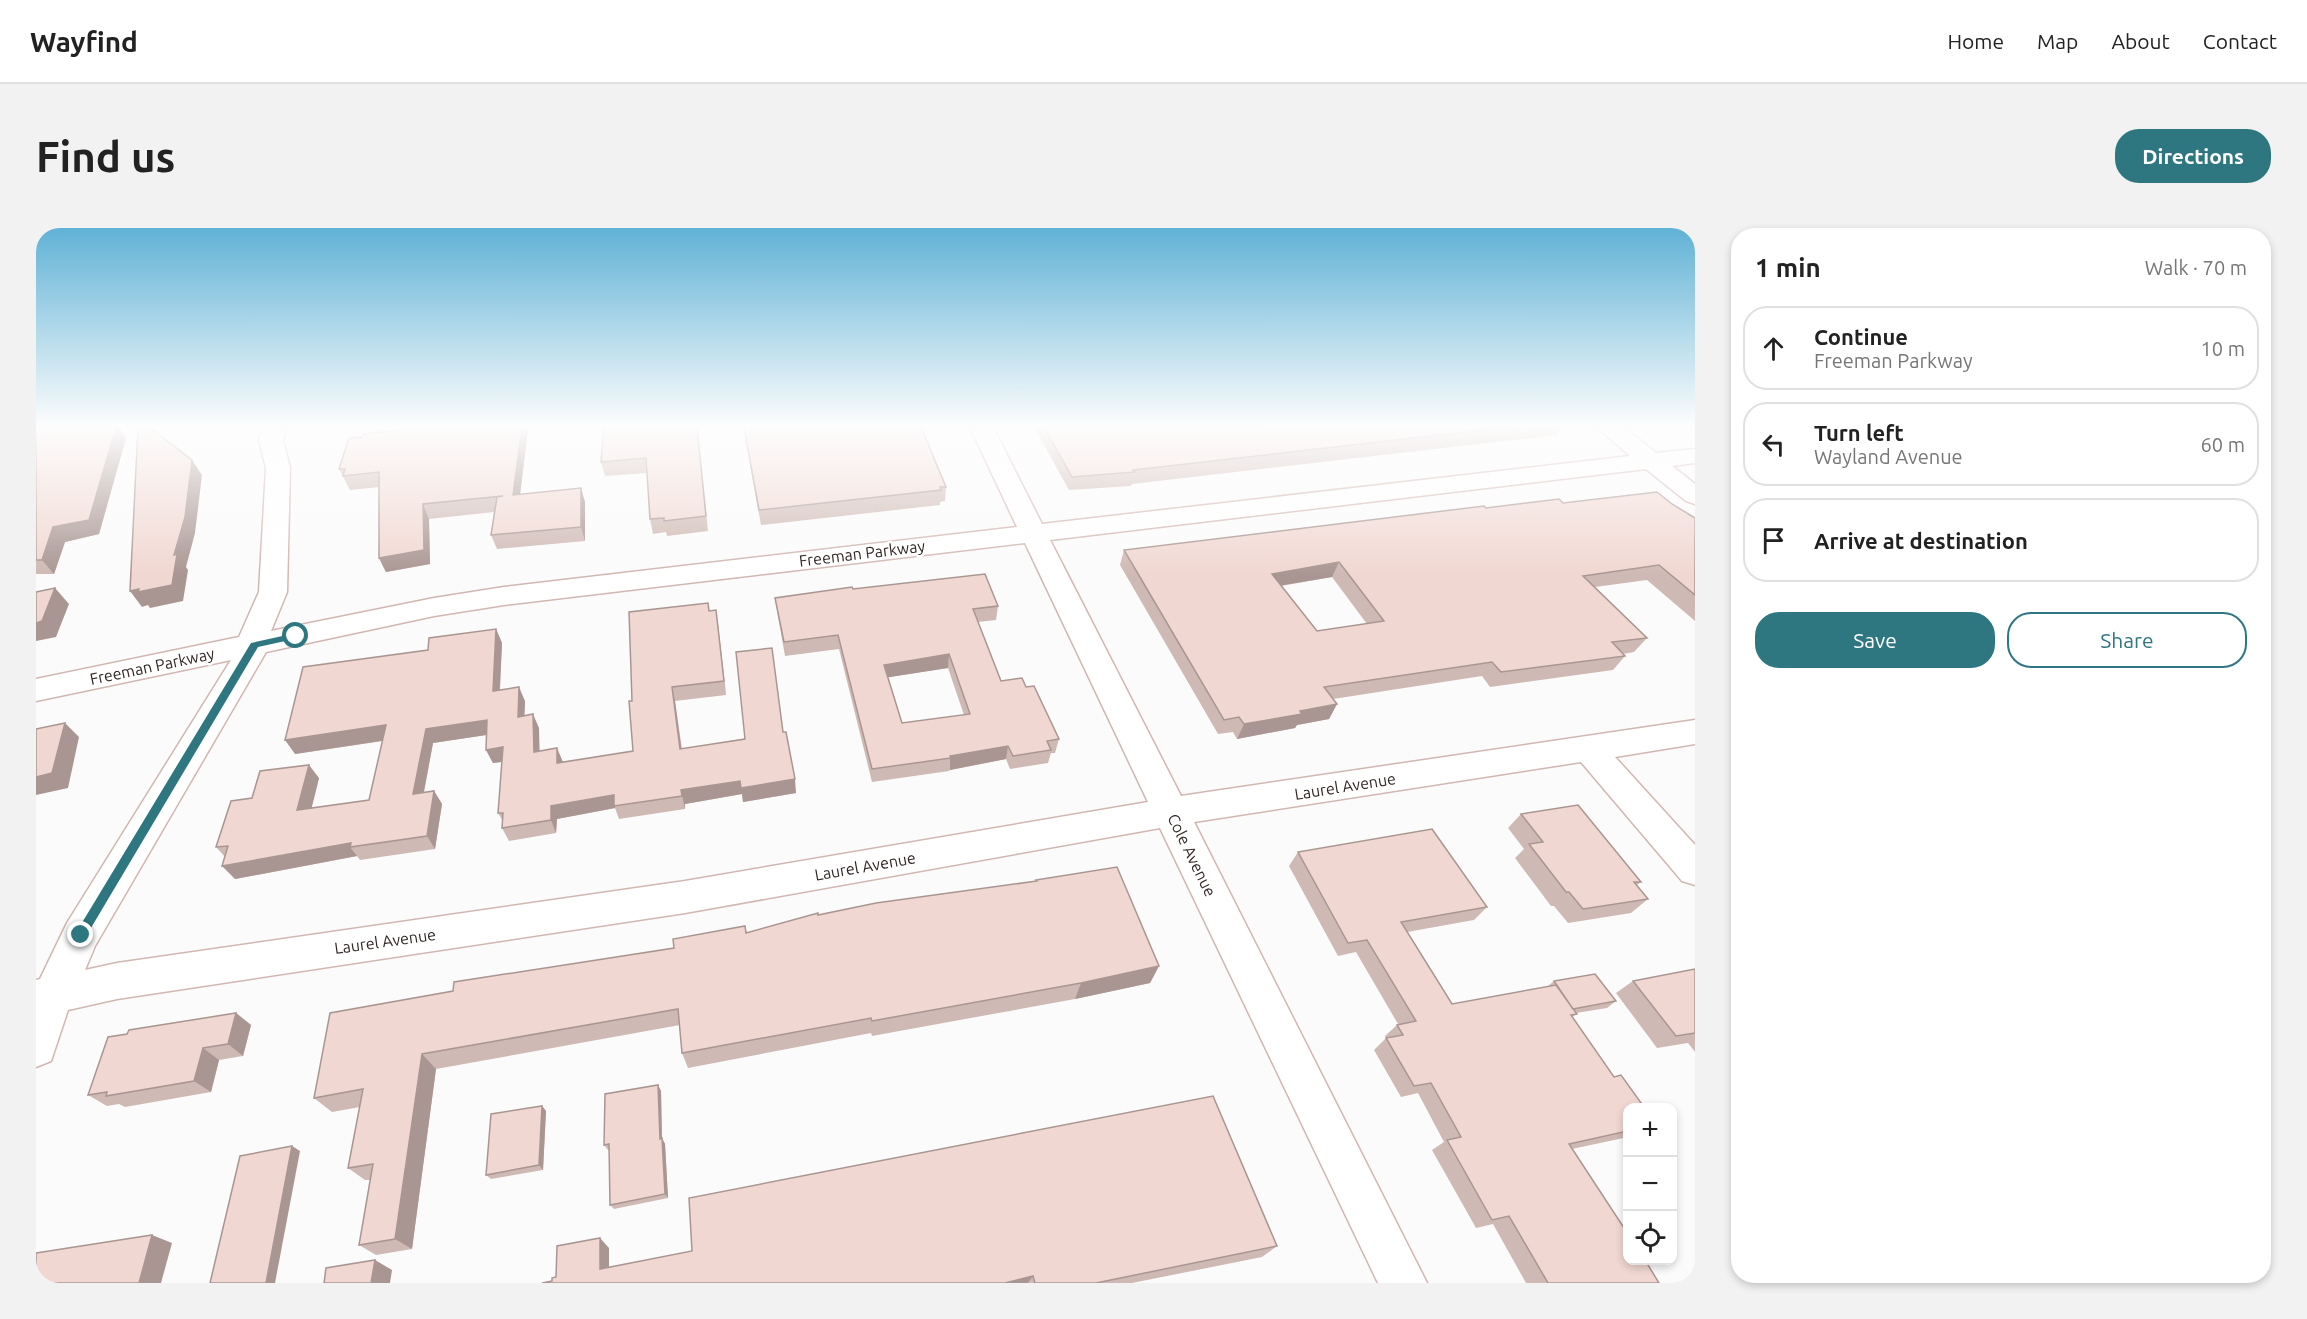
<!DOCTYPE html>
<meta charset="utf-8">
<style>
:root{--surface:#fff;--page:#f2f2f2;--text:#222;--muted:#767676;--line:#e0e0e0;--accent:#2f7780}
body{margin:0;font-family:Ubuntu,sans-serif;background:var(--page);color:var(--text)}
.controls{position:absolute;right:18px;bottom:18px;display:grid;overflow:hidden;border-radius:12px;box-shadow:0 3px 9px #0003}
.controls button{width:54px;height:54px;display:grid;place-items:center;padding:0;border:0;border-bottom:2px solid var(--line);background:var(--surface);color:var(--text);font:30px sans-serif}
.stop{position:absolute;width:18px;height:18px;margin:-14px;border:4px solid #2f7780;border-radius:50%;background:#fff}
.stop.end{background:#2f7780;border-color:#fff;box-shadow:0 2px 6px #0008}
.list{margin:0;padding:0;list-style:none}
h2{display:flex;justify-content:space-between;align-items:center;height:78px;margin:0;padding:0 24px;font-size:26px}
h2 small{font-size:20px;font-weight:400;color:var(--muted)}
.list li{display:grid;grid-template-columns:39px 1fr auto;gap:18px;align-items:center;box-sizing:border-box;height:84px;margin:0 12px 12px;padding:0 12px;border:2px solid var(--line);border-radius:24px}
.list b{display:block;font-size:22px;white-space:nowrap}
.list p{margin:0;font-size:20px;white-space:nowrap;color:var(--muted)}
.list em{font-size:20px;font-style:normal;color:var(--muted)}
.actions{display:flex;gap:12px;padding:18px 24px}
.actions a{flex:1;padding:14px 0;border:2px solid var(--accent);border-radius:24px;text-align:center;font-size:21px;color:var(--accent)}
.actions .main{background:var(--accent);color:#fff}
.icon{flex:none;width:33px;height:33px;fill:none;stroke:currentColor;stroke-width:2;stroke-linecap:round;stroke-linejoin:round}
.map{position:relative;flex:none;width:1659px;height:1055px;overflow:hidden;border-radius:24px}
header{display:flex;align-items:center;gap:36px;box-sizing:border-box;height:84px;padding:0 30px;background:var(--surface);border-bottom:2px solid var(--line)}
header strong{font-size:28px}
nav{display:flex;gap:33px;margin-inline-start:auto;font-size:21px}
.intro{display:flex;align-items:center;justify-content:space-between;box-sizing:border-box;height:144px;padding:0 36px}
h1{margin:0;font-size:42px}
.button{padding:15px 27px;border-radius:24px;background:var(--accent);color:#fff;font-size:21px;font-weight:700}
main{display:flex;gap:36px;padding:0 36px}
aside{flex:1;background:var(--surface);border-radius:24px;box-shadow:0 3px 9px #0003}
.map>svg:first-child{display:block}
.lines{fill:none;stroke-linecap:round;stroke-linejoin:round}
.street-casing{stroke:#d1b7b2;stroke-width:3}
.street{fill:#fff;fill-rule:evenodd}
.wall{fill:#cfb9b4;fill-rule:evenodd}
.shaded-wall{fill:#a99692}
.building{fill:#f1d7d1;stroke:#a99692;stroke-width:1.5;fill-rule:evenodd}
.route{fill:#2f7780}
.labels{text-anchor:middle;stroke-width:5;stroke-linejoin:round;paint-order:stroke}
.street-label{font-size:16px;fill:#312725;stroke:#fff}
</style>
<header>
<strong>Wayfind</strong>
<nav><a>Home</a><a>Map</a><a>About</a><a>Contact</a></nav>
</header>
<div class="intro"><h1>Find us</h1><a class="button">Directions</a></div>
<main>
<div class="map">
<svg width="1659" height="1055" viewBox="0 0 1659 1055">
<rect width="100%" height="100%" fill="#fbfbfb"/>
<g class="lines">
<defs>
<path id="street" d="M 226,199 L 250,199 L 247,212 L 254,240 L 251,364 L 235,403 L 398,370 L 468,359 L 981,299 L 934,199 L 957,199 L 1006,296 L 1594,228 L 1561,199 L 1587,199 L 1620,225 L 1659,221 L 1659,235 L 1636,238 L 1659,256 L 1659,276 L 1650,273 L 1610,241 L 1014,312 L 1145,568 L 1659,492 L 1659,516 L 1579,529 L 1659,617 L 1659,657 L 1646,653 L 1545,534 L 1158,594 L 1391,1055 L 1342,1055 L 1124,600 L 649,685 L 81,771 L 32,782 L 15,833 L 0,839 L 0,752 L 4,751 L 31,695 L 195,432 L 0,473 L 0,451 L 203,409 L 223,364 L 230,240 L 223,212 ZM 989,315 L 1112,574 L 649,653 L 81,735 L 49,742 L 59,718 L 230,424 L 398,388 L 468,377 Z"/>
</defs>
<use href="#street" class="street-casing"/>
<use href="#street" class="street"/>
</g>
<g class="wall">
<path d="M 0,199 L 90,210 L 63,306 L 29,314 L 18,346 L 0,346 Z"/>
<path d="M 395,199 L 491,199 L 492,202 L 484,267 L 549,274 L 549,313 L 461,321 L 455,307 L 458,284 L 393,291 L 394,336 L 350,344 L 343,330 L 343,259 L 314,262 L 303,241 L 326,209 Z"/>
<path d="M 661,199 L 672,303 L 631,308 L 630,304 L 617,306 L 614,291 L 611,245 L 569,248 L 565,234 Z"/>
<path d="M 707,199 L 885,199 L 910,259 L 909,273 L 904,274 L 904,277 L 725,297 Z"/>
<path d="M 998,199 L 1526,199 L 1521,207 L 1096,256 L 1095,258 L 1033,262 Z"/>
<path d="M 1527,275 L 1636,276 L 1659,290 L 1659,393 L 1611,352 L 1559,359 L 1611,410 L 1598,424 L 1587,426 L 1589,428 L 1577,442 L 1454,459 L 1446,448 L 1297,471 L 1301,476 L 1293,491 L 1261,497 L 1259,500 L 1201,511 L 1197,504 L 1182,506 L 1084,337 L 1088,322 L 1450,280 ZM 1296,349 L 1331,396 L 1281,403 L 1245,358 Z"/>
<path d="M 817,361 L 962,378 L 960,392 L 942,394 L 965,453 L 990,459 L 1023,511 L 1019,525 L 1015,525 L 1012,535 L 974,541 L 970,531 L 914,542 L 913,543 L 836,554 L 803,421 L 749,428 L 741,383 L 739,370 ZM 912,440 L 928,487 L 866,495 L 852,449 Z"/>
<path d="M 673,383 L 682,397 L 690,467 L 639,473 L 646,521 L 747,504 L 760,565 L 707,574 L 706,566 L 649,576 L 649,581 L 583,591 L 579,580 L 521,591 L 520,605 L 473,613 L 466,600 L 467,593 L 462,585 L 466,534 L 457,535 L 450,522 L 450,507 L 397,515 L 388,564 L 398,563 L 406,576 L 399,621 L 324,632 L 321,628 L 199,651 L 189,629 L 180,619 L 216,570 L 283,550 L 275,580 L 333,572 L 347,513 L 259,526 L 392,422 L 460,401 L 466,415 L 464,462 L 489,473 L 488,488 L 503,500 L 503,523 L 526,534 L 597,523 L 596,473 Z"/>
<path d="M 1485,586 L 1605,654 L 1601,657 L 1612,671 L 1595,685 L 1532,695 L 1518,678 L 1515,678 L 1479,630 L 1488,621 L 1472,600 Z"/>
<path d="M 1262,624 L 1451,679 L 1438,692 L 1371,704 L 1416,776 L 1511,759 L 1518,753 L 1580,773 L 1571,780 L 1540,785 L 1541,786 L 1536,789 L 1592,879 L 1592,909 L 1536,921 L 1623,1055 L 1490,1055 L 1457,996 L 1440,1000 L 1396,922 L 1408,914 L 1382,865 L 1365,869 L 1338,822 L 1350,810 L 1349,808 L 1362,796 L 1320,724 L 1302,728 L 1253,638 Z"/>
<path d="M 1000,652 L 1123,738 L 1114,755 L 1039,771 L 836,808 L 835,805 L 652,840 L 646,825 L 644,797 L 400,841 L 376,1021 L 340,1027 L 323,1017 L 334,952 L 329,952 L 312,940 L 324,879 L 296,884 L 278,870 L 417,763 L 638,720 L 709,698 L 711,705 L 782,687 L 1000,653 Z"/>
<path d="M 1659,741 L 1659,824 L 1652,815 L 1621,820 L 1580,765 L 1597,753 Z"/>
<path d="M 200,785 L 215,797 L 207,828 L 183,832 L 175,864 L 89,879 L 83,876 L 71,878 L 52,867 L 91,806 Z"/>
<path d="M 622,857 L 625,863 L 626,910 L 629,916 L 632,970 L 578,981 L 574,977 L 573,922 L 572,922 L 568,917 Z"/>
<path d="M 506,878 L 510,883 L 507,942 L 455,951 L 450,947 Z"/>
<path d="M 1241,1018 L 1226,1029 L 1096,1055 L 506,1055 L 516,1053 L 520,1049 L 573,1020 L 573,1039 Z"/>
</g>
<g class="shaded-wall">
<path d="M 80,199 L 83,199 L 90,210 L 63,306 L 29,314 L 18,346 L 6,332 L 17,299 Z"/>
<path d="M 486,199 L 491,199 L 492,202 L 482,282 L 477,267 Z"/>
<path d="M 156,232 L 166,247 L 159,305 L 150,339 L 152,342 L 147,373 L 114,380 L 112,377 L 106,379 L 94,363 L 138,327 Z"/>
<path d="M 545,260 L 549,274 L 549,313 L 545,299 Z"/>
<path d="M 387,276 L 393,291 L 394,336 L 350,344 L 343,330 Z"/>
<path d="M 1303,334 L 1296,349 L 1230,360 L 1236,346 Z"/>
<path d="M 19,360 L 33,376 L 20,409 L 0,413 L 0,395 Z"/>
<path d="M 680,382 L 682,397 L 690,467 L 688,453 Z"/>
<path d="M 460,401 L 466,415 L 463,477 L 457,463 Z"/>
<path d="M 913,426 L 912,440 L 848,450 L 848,437 Z"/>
<path d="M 483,459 L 489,473 L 488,502 L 482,489 Z"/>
<path d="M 636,459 L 639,473 L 647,534 L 644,521 Z"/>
<path d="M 1301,476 L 1293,491 L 1261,497 L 1259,500 L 1201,511 L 1208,496 L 1264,483 Z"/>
<path d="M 497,486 L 503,500 L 504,538 L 498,524 Z"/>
<path d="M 451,492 L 457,506 L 397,515 L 385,579 L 377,566 L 390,501 Z"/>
<path d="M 29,495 L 43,509 L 32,560 L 0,567 L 0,549 Z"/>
<path d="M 350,497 L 358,511 L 259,526 L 249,512 Z"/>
<path d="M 972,518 L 970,531 L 914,542 L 914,528 Z"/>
<path d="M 467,519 L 473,533 L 457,535 L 450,522 Z"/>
<path d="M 521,520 L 527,534 L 521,535 Z"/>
<path d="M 273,537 L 283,550 L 272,595 L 261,582 Z"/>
<path d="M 759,551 L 760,565 L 707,574 L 706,566 L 649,576 L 649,581 L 645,562 L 704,553 Z"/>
<path d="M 398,563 L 406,576 L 399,621 L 391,608 Z"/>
<path d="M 578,567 L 579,580 L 521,591 L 520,605 L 515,592 L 515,578 Z"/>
<path d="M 315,615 L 314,619 L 321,628 L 199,651 L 186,638 Z"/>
<path d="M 1123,738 L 1114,755 L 1039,771 L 1045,755 Z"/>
<path d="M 200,785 L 215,797 L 207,828 L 192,816 Z"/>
<path d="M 167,820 L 183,832 L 175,864 L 158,853 Z"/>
<path d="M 386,826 L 400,841 L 376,1021 L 359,1011 Z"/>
<path d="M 622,857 L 625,863 L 626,916 L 624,911 Z"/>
<path d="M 506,878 L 510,883 L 507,942 L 503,937 Z"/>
<path d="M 626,910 L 629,916 L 632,970 L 629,966 Z"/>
<path d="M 256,918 L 264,923 L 239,1055 L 230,1055 Z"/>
<path d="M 116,1007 L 136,1015 L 125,1055 L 103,1055 Z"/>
<path d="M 564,1010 L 573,1020 L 573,1051 L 564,1041 Z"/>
<path d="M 339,1032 L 356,1042 L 354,1055 L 335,1055 Z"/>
<path d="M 997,1048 L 992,1055 L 969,1055 Z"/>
</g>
<g class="building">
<path d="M 0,199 L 80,199 L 53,292 L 17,299 L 6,332 L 0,332 Z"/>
<path d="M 102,199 L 113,199 L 156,232 L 149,289 L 138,327 L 141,326 L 136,357 L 102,364 L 103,361 L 94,363 Z"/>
<path d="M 395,199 L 486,199 L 477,267 L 545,260 L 545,299 L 455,307 L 461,269 L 467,268 L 387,276 L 388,322 L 343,330 L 343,244 L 307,248 L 309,241 L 303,241 L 313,210 L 326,209 L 327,206 Z"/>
<path d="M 568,199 L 661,199 L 670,288 L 628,293 L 628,290 L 614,291 L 610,230 L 565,234 Z"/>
<path d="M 708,199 L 885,199 L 910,259 L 904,259 L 905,262 L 723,282 Z"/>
<path d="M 1008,199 L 1474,199 L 1097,242 L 1099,244 L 1036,249 Z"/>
<path d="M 1621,264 L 1636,276 L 1659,290 L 1659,367 L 1623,337 L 1547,348 L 1611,410 L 1576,414 L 1589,428 L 1465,444 L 1456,434 L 1288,459 L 1301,476 L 1264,483 L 1266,486 L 1208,496 L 1203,489 L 1188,492 L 1088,322 L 1448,278 L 1450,280 L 1523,271 L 1527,275 ZM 1303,334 L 1348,393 L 1281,403 L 1236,346 Z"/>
<path d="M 949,346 L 962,378 L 937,381 L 965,453 L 986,450 L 990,459 L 998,458 L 1023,511 L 1011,513 L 1015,522 L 977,528 L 972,518 L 914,528 L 915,530 L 836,541 L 802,407 L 748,414 L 739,370 L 816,359 L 817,361 ZM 913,426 L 934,486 L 866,495 L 848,437 Z"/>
<path d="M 19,360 L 6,393 L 0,395 L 0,364 Z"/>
<path d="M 672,375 L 673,383 L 680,382 L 688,453 L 636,459 L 644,521 L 709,511 L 700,424 L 736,420 L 747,504 L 750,504 L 759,551 L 705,560 L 704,553 L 645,562 L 646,568 L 578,578 L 578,567 L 515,578 L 515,592 L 466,600 L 467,585 L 462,585 L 467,519 L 450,522 L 451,492 L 390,501 L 377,566 L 398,563 L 391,608 L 314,619 L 315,615 L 186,638 L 192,618 L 180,619 L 195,573 L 216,570 L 224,543 L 273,537 L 261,582 L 333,572 L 350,497 L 249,512 L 267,439 L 392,422 L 393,410 L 460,401 L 457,463 L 483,459 L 482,489 L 497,486 L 498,524 L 521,520 L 521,535 L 597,523 L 593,473 L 596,473 L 593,384 Z"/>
<path d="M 29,495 L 16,545 L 0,549 L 0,501 Z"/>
<path d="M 1542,577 L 1605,654 L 1598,654 L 1612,671 L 1547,681 L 1533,664 L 1530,664 L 1493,616 L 1507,614 L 1485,586 Z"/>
<path d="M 1396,601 L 1451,679 L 1365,694 L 1416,776 L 1520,757 L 1541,786 L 1535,787 L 1578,849 L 1585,847 L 1608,879 L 1592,879 L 1592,903 L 1533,916 L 1592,1006 L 1592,1032 L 1609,1032 L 1623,1055 L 1512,1055 L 1473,988 L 1456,992 L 1411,912 L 1425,909 L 1395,855 L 1378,858 L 1350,810 L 1367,807 L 1361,797 L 1380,793 L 1331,712 L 1312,715 L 1262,624 Z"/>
<path d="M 1081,639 L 1123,738 L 1045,755 L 836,793 L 835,790 L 646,825 L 642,781 L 386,826 L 359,1011 L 323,1017 L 337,936 L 312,940 L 327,861 L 278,870 L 294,785 L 417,763 L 418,754 L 638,720 L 637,711 L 709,698 L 710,705 L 782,685 L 782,687 L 840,675 L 1001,653 L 1000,652 Z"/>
<path d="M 1659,741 L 1659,805 L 1640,808 L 1597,753 Z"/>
<path d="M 1559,746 L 1580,773 L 1537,781 L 1518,753 Z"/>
<path d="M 200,785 L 192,816 L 167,820 L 158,853 L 70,868 L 71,864 L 52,867 L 72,809 L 91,806 L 93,802 Z"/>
<path d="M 622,857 L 624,911 L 626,910 L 629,966 L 574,977 L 573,916 L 568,917 L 569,866 Z"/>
<path d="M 1177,868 L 1241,1018 L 1060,1055 L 999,1055 L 997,1048 L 969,1055 L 506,1055 L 516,1053 L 516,1050 L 520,1049 L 521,1018 L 564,1010 L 564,1041 L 656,1023 L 653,970 Z"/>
<path d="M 506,878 L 503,937 L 450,947 L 455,886 Z"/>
<path d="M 256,918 L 230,1055 L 174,1055 L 204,928 Z"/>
<path d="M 116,1007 L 103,1055 L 0,1055 L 0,1025 Z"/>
<path d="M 339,1032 L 335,1055 L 288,1055 L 290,1040 Z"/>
</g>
<linearGradient id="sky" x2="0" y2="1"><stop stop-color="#60b2d6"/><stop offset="0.57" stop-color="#fdfdfd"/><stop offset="1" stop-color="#fdfdfd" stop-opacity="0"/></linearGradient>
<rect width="1659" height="347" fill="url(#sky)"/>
<path class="route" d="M 260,405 L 263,406 L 263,410 L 222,419 L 49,710 L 41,710 L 41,703 L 215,415 Z"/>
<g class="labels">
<g class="street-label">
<text transform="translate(826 325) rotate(-7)" y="6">Freeman Parkway</text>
<text transform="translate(116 438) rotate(-12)" y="6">Freeman Parkway</text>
<text transform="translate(1309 558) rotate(-9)" y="6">Laurel Avenue</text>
<text transform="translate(1156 627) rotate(64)" y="6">Cole Avenue</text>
<text transform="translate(829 638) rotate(-10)" y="6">Laurel Avenue</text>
<text transform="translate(349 713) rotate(-8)" y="6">Laurel Avenue</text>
</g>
</g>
</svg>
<div class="controls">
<button>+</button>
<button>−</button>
<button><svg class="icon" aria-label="locate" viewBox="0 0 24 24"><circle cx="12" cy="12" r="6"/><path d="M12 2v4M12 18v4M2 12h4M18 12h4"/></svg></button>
</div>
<div class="stop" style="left:260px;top:408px"></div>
<div class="stop end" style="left:45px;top:707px"></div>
</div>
<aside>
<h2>1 min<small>Walk · 70 m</small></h2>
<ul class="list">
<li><svg class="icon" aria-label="ahead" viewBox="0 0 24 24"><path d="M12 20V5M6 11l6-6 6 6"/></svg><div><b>Continue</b><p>Freeman Parkway</p></div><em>10 m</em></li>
<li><svg class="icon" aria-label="left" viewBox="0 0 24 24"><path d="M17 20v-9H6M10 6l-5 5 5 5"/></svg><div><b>Turn left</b><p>Wayland Avenue</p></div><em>60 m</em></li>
<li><svg class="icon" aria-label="arrive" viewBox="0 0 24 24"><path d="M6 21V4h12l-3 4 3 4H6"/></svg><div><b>Arrive at destination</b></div></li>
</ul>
<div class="actions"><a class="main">Save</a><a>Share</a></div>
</aside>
</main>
